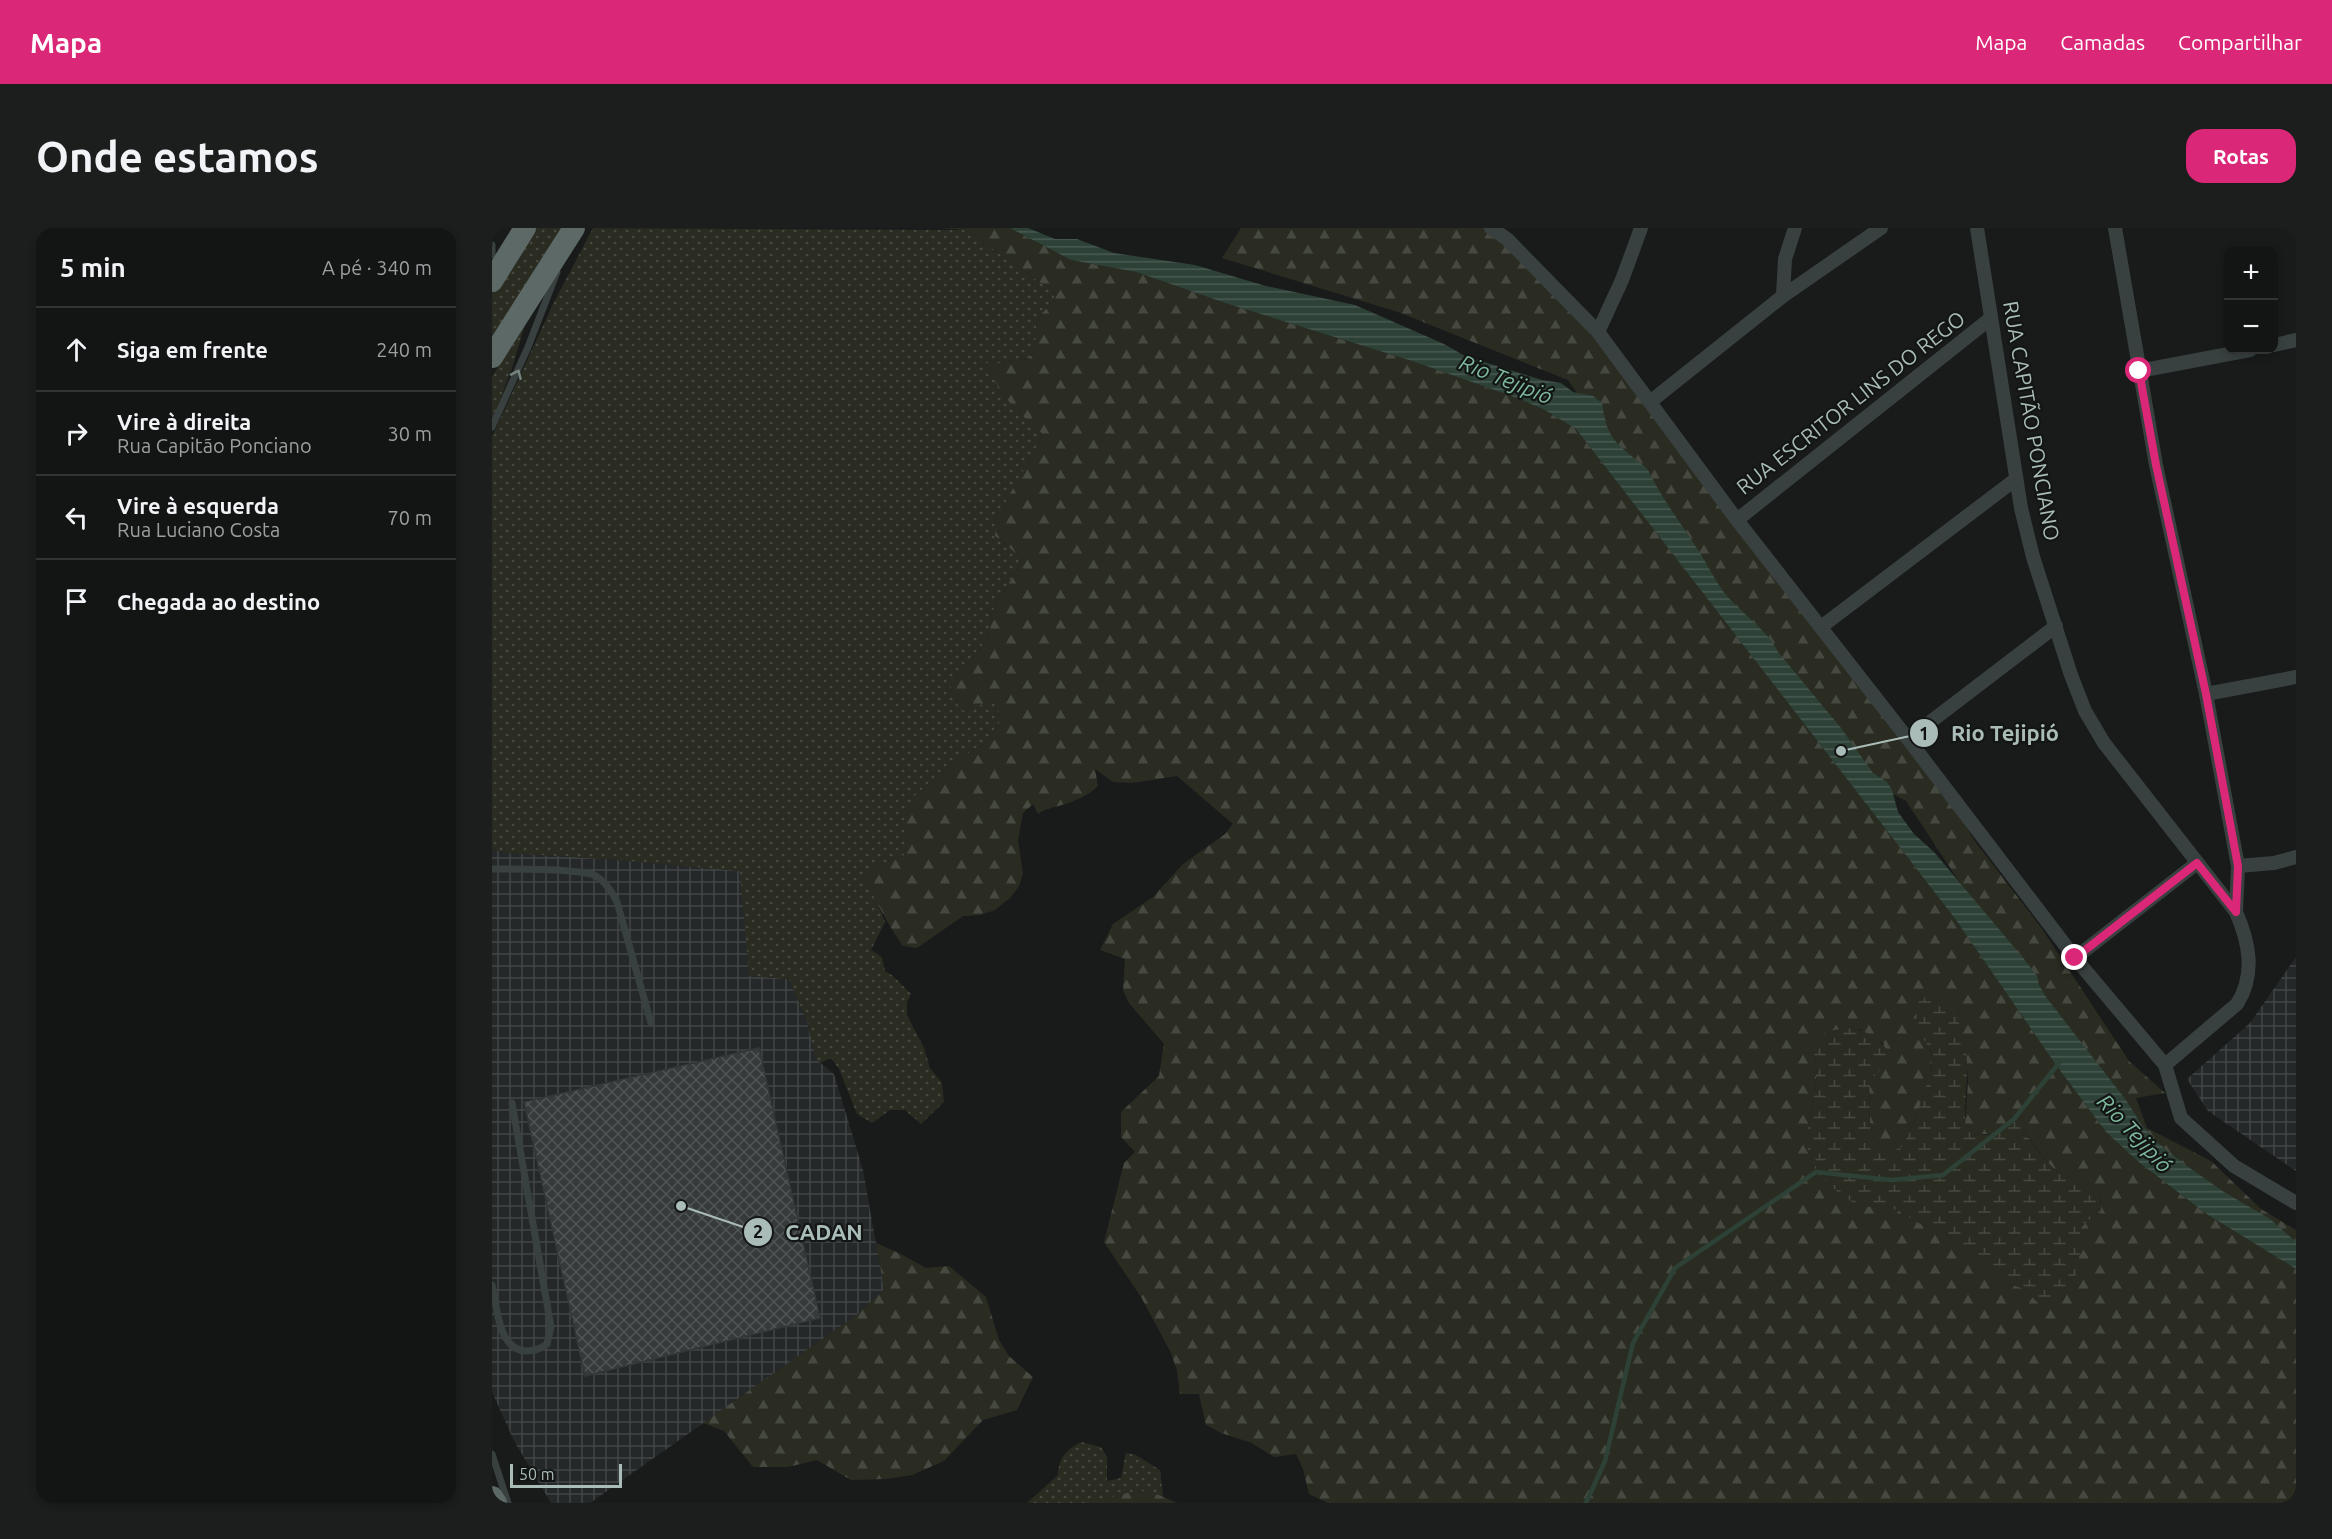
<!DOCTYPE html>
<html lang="pt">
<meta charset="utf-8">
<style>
:root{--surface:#131414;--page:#1c1d1d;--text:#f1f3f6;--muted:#9d9ea0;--line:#323334;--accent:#db2777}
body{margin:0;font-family:Ubuntu,sans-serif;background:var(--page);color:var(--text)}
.controls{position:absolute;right:18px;top:18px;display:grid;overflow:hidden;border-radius:12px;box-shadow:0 3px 9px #0003}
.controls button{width:54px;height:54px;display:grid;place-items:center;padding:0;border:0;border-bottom:2px solid var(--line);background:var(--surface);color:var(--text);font:30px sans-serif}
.scale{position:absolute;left:18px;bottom:15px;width:112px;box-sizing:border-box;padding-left:6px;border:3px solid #aabcb7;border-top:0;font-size:16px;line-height:21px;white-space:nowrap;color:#aabcb7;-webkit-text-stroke:4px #141616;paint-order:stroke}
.stop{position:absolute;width:18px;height:18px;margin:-14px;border:4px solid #db2777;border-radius:50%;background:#fff}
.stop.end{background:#db2777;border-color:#fff;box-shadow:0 2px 6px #0008}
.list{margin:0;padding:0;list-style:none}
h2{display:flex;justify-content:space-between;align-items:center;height:78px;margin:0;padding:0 24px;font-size:26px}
h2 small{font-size:20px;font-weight:400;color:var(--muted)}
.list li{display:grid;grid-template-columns:39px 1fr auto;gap:18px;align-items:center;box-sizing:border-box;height:84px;padding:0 24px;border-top:2px solid var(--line)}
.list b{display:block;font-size:22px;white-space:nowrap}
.list p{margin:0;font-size:20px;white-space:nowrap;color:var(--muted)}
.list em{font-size:20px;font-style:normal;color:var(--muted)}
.icon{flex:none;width:33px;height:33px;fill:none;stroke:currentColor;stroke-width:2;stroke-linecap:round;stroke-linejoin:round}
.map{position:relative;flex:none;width:1804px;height:1275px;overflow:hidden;border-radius:18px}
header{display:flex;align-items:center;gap:36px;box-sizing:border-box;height:84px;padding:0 30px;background:var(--accent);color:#fff}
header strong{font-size:28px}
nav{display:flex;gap:33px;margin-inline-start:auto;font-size:21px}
.intro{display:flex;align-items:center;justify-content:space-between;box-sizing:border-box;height:144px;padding:0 36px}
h1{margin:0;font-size:42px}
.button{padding:15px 27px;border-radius:18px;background:var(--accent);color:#fff;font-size:21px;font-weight:700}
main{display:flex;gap:36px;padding:0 36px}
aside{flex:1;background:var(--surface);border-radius:18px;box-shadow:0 3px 9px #0003}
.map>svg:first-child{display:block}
.industrial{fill:url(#industrial-grid)}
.grass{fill:url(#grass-dots)}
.forest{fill:url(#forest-firs);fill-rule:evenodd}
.wetland{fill:url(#wetland-marsh)}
.water{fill:url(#water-rules)}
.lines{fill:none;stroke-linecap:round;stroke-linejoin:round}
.stream{stroke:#2d4137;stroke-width:4.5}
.building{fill:url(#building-cross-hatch);stroke:#333738;stroke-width:1.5}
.service{stroke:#394140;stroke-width:7}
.minor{stroke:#394140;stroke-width:14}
.trunk{stroke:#5d6966;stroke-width:22}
.oneway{stroke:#778581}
.route{stroke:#db2777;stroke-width:8}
.labels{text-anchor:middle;stroke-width:4.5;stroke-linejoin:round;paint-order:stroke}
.street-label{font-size:21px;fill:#aabcb7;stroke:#141616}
.water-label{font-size:22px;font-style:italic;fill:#7eba9d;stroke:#141616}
.leader{fill:none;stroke:#aabcb7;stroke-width:2}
.callout-dot{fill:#aabcb7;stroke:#141616;stroke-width:2}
.mark-label{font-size:18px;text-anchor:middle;font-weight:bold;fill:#111}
.callout-label{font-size:22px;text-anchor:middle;font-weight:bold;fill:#aabcb7;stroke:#141616;stroke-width:4.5;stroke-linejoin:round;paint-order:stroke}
</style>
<header>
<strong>Mapa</strong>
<nav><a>Mapa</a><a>Camadas</a><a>Compartilhar</a></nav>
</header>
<div class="intro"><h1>Onde estamos</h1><a class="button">Rotas</a></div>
<main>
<aside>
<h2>5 min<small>A pé · 340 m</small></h2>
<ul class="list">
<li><svg class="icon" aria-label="ahead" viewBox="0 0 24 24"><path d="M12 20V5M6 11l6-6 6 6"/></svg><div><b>Siga em frente</b></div><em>240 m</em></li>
<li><svg class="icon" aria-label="right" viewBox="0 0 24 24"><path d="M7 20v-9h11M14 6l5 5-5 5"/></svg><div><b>Vire à direita</b><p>Rua Capitão Ponciano</p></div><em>30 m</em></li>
<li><svg class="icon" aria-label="left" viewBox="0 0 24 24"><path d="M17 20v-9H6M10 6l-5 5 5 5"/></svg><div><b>Vire à esquerda</b><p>Rua Luciano Costa</p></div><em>70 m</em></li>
<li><svg class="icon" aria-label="arrive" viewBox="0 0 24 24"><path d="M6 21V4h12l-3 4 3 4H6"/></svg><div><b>Chegada ao destino</b></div></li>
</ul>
</aside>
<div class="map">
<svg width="1804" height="1275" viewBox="0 0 1804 1275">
<defs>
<pattern id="industrial-grid" width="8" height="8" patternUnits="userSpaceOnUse" patternTransform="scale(1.5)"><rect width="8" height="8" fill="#252829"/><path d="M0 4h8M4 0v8" fill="none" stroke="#424546"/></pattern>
<pattern id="grass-dots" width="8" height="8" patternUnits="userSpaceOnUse" patternTransform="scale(1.5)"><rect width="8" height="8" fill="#2a2c22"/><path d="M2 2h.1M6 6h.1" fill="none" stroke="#464940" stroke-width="1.8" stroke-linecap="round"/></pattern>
<pattern id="forest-firs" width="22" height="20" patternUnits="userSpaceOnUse" patternTransform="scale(1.5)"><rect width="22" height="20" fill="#2a2c22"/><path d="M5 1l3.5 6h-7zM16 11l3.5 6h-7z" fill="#464940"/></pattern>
<pattern id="wetland-marsh" width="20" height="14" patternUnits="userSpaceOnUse" patternTransform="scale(1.5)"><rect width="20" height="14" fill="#2a2c22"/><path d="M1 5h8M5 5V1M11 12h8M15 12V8" fill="none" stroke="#464940"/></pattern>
<pattern id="water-rules" width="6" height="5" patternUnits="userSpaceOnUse" patternTransform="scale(1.5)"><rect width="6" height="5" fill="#2d4137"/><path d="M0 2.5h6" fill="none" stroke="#495a52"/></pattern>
<pattern id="building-cross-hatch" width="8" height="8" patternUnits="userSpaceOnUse" patternTransform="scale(1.5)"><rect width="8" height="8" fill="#363a3b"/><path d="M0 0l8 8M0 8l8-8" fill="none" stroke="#505555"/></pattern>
</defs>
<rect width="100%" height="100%" fill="#191b1b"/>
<g class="industrial">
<path d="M 0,621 L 15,625 L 113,631 L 249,643 L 257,748 L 297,751 L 316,796 L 324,831 L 342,846 L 371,942 L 392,1061 L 366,1086 L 98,1275 L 59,1275 L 22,1213 L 0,1164 Z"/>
<path d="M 1804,729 L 1804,943 L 1716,883 L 1695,851 L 1758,795 Z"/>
</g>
<g class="grass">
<path d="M 43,0 L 75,0 L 0,120 L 0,65 Z"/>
<path d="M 101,0 L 474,2 L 563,65 L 561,74 L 549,86 L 545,94 L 543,119 L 537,131 L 509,135 L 493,135 L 528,186 L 544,197 L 551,207 L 537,233 L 503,308 L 531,331 L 500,384 L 498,404 L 485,426 L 465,443 L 469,483 L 502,472 L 510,491 L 492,516 L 456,537 L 439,553 L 412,592 L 413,627 L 396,633 L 370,650 L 383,669 L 393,694 L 379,722 L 390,729 L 393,743 L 401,748 L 419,766 L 415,774 L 415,787 L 432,820 L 438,840 L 450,855 L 452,874 L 429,896 L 413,882 L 398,882 L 380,895 L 365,886 L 347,841 L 339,830 L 328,835 L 324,831 L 316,796 L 297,751 L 257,748 L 248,643 L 113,631 L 15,625 L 0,621 L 0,209 L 61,76 Z"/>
<path d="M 35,90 L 20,140 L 0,193 L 0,149 Z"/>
<path d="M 589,1214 L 609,1219 L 615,1229 L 615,1253 L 629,1250 L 634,1225 L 644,1227 L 668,1242 L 671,1268 C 642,1256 624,1271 597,1275 C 577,1275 555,1275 535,1275 L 566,1247 C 567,1229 574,1222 589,1214 Z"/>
</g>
<g class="forest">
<path d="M 448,0 L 518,0 L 579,32 L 644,44 L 733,75 L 920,133 L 1025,170 L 1053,182 L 1084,201 L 1464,692 L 1564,837 L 1614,904 L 1649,936 L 1716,987 L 1804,1041 L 1804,1275 L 836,1275 L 817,1266 L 811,1241 L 804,1226 L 782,1229 L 760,1215 L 729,1205 L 714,1197 L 707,1166 L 688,1166 L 685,1142 L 678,1123 L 649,1069 L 612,1014 L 632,935 L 643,924 L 629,909 L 629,884 L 667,848 L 672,816 L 637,775 L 631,762 L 633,731 L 608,722 L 621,696 L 661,669 L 691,636 L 733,606 L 741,596 L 685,548 L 640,555 L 621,554 L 603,541 L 606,558 C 596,568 583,573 570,577 C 561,580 554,580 546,586 L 541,576 L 531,585 L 526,612 L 531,646 L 527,658 L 519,669 L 503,682 L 488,687 L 471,688 L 425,720 L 411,718 C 395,696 385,672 370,650 L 379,640 L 412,627 L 412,592 L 420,570 L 456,537 L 492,516 L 510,491 L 502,473 L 469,483 L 461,467 L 458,457 L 465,443 L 485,426 L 498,404 L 500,384 L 531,331 L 503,308 L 505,289 L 551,207 C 544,197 536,193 527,185 C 513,171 502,152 492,135 L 509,135 L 537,131 L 543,119 L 545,94 L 549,86 L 561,74 L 563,65 L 474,2 ZM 1367,801 L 1392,816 L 1377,855 L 1378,894 L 1381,911 L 1398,924 L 1410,919 C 1420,898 1447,845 1438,822 C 1436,815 1430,808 1426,802 L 1474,827 L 1476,853 L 1473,897 L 1484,906 L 1504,906 L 1531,902 C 1541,914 1549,928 1560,939 C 1576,955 1615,947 1608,985 L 1595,993 L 1588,1001 L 1588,1024 L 1549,1078 L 1533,1061 L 1511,1054 L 1449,1002 L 1429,996 L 1398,978 L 1379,979 L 1362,975 L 1324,944 L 1324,932 L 1316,899 L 1325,847 L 1322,823 Z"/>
<path d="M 749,0 L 992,0 L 1040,36 L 1285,332 L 1412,512 L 1461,576 L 1482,612 L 1550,701 L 1637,833 L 1673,865 L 1644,870 L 1655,900 L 1719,933 L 1769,981 L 1804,1002 L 1804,1030 L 1703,963 L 1552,782 L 1414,573 L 1378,553 L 1211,345 L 1076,152 L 906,84 L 730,30 Z"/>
<path d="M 384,1015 L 409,1026 L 434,1040 L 457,1038 L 494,1069 L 507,1112 L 517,1128 L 541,1149 L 525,1182 L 491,1192 L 452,1233 L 420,1247 L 394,1251 L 359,1252 L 325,1232 L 296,1239 L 261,1239 L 232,1203 L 211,1195 L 366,1086 L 392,1061 Z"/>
<path d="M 658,1263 L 685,1275 L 596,1275 L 639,1264 Z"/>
</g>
<path class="wetland" d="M 1440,765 C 1447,770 1457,777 1461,784 C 1483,819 1472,859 1473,897 C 1493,914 1504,907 1522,891 C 1535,906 1546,925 1560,939 C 1576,955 1615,947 1608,985 L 1595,993 L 1588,1001 L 1588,1024 L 1582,1055 L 1549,1078 L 1533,1061 L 1511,1054 L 1449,1002 L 1429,996 L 1398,979 L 1379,979 L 1362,975 L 1350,968 L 1324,944 L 1324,932 L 1316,924 L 1316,899 L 1325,847 L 1322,823 L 1325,810 C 1352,792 1383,800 1399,828 L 1377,855 L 1378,894 L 1381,911 L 1398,924 L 1410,919 L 1423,892 L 1440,840 L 1439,823 L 1426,802 L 1423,776 Z"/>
<path class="water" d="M 518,0 L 536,0 L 563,11 L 585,11 L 622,25 L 703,37 L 774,58 L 863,77 L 952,116 L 973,128 L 1050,152 L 1069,155 L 1081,164 L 1101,168 L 1110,175 C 1114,200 1117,210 1137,226 C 1143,232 1150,235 1156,242 C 1169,269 1186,291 1202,316 C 1213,331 1220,348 1231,363 C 1246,383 1277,403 1286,424 L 1349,500 L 1381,545 L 1395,554 L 1400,562 L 1406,584 L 1422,606 L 1442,624 L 1532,731 L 1545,748 L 1547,757 L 1554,769 L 1634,872 L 1649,896 L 1666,915 L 1692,936 L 1732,964 L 1778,991 L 1804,1014 L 1804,1041 L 1716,987 L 1649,936 L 1614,904 L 1564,837 L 1464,692 L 1084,201 L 1053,182 L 1025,170 L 920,133 L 733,75 L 644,44 L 579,32 Z"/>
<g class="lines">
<path class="stream" d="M 1094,1275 L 1113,1233 L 1141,1115 L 1183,1040 L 1324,944 L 1400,952 L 1451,947 L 1522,891 L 1567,835"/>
</g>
<path class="building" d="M 267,820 L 328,1090 L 93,1148 L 32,874 Z"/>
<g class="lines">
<g class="service">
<path d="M 0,17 L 0,27"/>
<path d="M 0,199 L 36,119 L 65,44"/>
<path d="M 0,641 C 20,641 89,640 104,648 C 114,654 120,664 125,674 L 159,795"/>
<path d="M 0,1057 C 5,1078 6,1121 33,1123 C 42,1123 49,1121 55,1116 L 59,1099 L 20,875"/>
<path d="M 0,1226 L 16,1275"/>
</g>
<g class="minor">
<path d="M 999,0 L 1015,11 L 1106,104 L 1245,292 L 1416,511 L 1583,730 L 1673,837 L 1689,890 L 1742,938 L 1804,975"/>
<path d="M 1485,0 L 1529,280 L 1541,329 L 1579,447 L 1593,483 L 1612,515 L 1744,684 C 1757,714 1764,746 1745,776 L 1673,837"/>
<path d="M 1623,0 L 1664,237 L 1714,466 L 1746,638 L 1744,684"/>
<path d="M 1291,68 L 1293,31 L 1303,0"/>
<path d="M 1106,104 L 1130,52 L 1149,0"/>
<path d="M 1782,117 L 1804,112"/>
<path d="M 1647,143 L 1758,122"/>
<path d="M 1158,174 L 1291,68 L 1389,0"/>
<path d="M 1245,292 L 1499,90"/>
<path d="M 1329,399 L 1524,251"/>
<path d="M 1714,466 L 1804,449"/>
<path d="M 1416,511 L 1564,398"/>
<path d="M 1746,638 L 1782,635 L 1804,629"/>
<path d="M 1583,730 L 1705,635"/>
</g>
<g class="trunk">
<path d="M 0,53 L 33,0"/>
<path d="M 0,129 L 82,0"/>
<path d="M 0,1269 L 4,1275"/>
</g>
</g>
<defs><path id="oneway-chevron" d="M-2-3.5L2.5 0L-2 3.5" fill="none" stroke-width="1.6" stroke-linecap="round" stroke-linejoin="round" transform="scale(1.5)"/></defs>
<use class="oneway" href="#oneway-chevron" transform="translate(25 146) rotate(-66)"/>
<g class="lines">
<path class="route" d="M 1583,730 L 1705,635 L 1744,684 L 1746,638 L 1714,466 L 1664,237 L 1647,143"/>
</g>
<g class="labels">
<g class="street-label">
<text transform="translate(1359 175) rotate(-38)" y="7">RUA ESCRITOR LINS DO REGO</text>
<text transform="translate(1539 193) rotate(80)" y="7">RUA CAPITÃO PONCIANO</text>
</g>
<g class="water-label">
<text transform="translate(1014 151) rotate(22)" y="8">Rio Tejipió</text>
<text transform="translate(1643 905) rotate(47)" y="8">Rio Tejipió</text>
</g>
</g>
<path class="leader" d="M1349 523L1432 505M189 978L266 1004"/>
<g class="callout-dot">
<circle cx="1349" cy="523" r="6"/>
<circle cx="189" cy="978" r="6"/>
<circle cx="1432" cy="505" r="15"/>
<circle cx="266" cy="1004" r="15"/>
</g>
<g class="mark-label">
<text x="1432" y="512">1</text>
<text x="266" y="1010">2</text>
</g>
<g class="callout-label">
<text x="1513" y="513">Rio Tejipió</text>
<text x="332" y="1012">CADAN</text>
</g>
</svg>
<div class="controls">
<button>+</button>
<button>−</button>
</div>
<div class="scale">50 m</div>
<div class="stop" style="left:1647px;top:143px"></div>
<div class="stop end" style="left:1583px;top:730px"></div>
</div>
</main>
